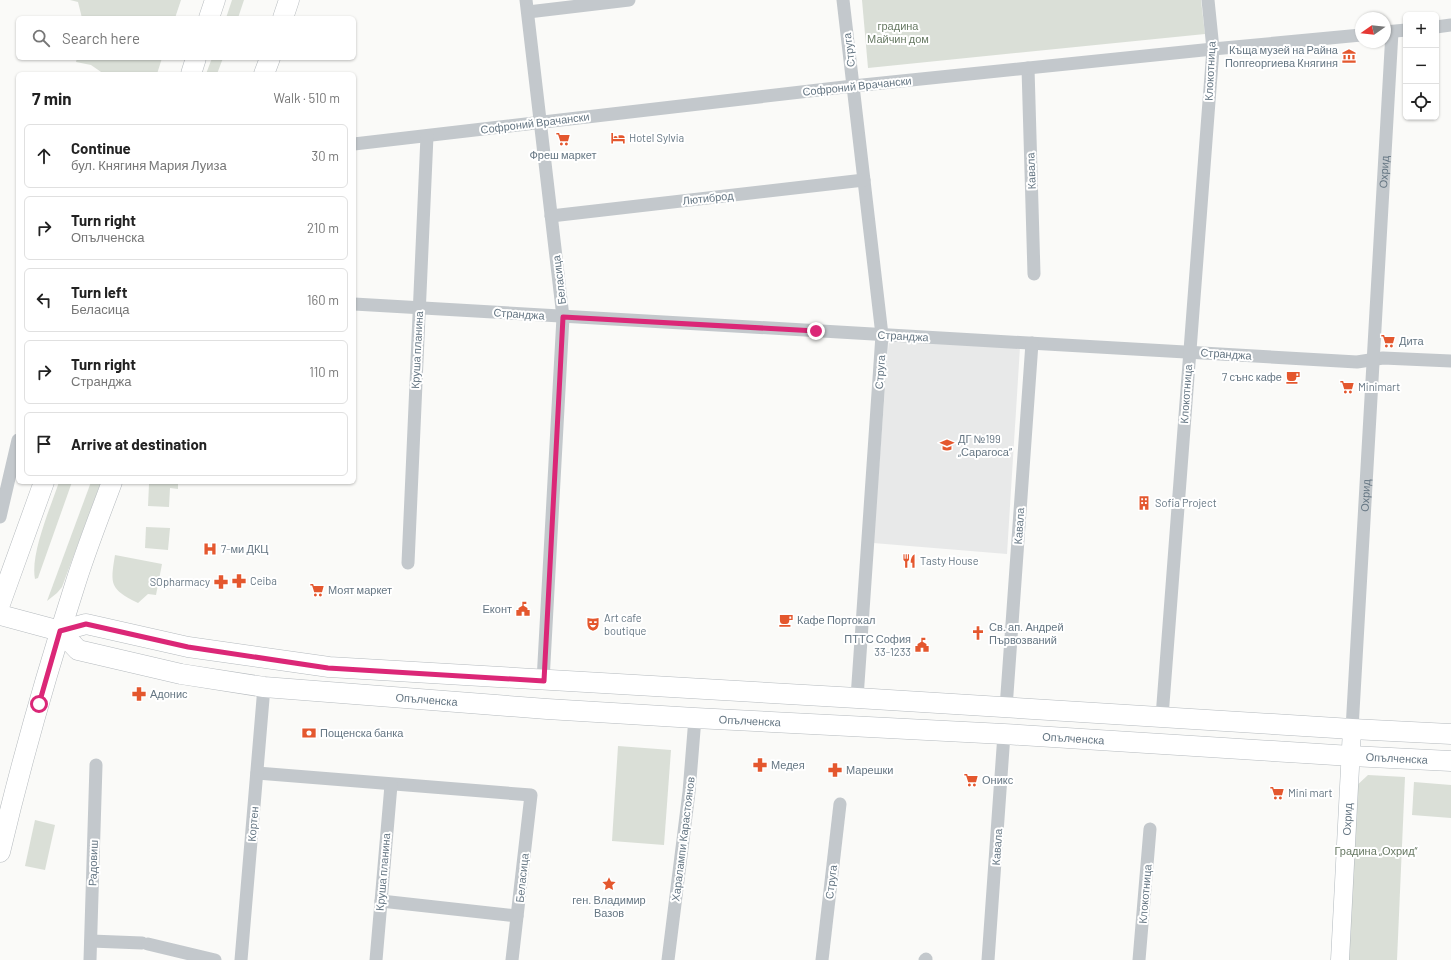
<!DOCTYPE html>
<meta charset="utf-8">
<style>
:root{--surface:#fff;--page:#f6f6f6;--text:#222;--muted:#767676;--line:#e0e0e0}
body{margin:0;font-family:Barlow,sans-serif;background:var(--page);color:var(--text)}
.controls{position:absolute;right:12px;top:12px;display:grid;overflow:hidden;border-radius:6px;box-shadow:0 1px 3px #0004}
.controls button{width:36px;height:36px;display:grid;place-items:center;padding:0;border:0;border-bottom:1px solid var(--line);background:var(--surface);color:var(--text);font:20px sans-serif}
.compass{position:absolute;left:1355px;top:12px;width:36px;height:36px;border-radius:50%;background:var(--surface);box-shadow:0 1px 3px #0004;rotate:256deg}
.stop{position:absolute;width:12px;height:12px;margin:-9px;border:3px solid #db2777;border-radius:50%;background:#fff}
.stop.end{background:#db2777;border-color:#fff;box-shadow:0 1px 4px #0008}
.list{margin:0;padding:0;list-style:none}
h2{display:flex;justify-content:space-between;align-items:center;height:52px;margin:0;padding:0 16px;font-size:17px}
h2 small{font-size:13px;font-weight:400;color:var(--muted)}
.list li{display:grid;grid-template-columns:26px 1fr auto;gap:12px;align-items:center;box-sizing:border-box;height:64px;margin:0 8px 8px;padding:0 8px;border:1px solid var(--line);border-radius:6px}
.list b{display:block;font-size:15px;white-space:nowrap}
.list p{margin:0;font-size:13px;white-space:nowrap;color:var(--muted)}
.list em{font-size:13px;font-style:normal;color:var(--muted)}
.icon{flex:none;width:22px;height:22px;fill:none;stroke:currentColor;stroke-width:2;stroke-linecap:round;stroke-linejoin:round}
.map{position:relative;flex:none;width:1451px;height:960px;overflow:hidden}
.search{position:absolute;background:var(--surface);box-shadow:0 1px 3px #0004;left:16px;top:16px;width:340px;height:44px;display:flex;align-items:center;gap:10px;box-sizing:border-box;padding:0 14px;border-radius:6px;color:var(--muted);font-size:15px}
.panel{position:absolute;background:var(--surface);box-shadow:0 1px 3px #0004;left:16px;top:72px;width:340px;height:412px;border-radius:6px}
.map>svg:first-child{display:block}
.built{fill:#e8e9e9}
.green{fill:#dadfd7}
.lines{fill:none;stroke-linecap:round;stroke-linejoin:round}
.secondary-casing{stroke:#b3babf;stroke-width:19}
.primary-casing{stroke:#b5babe;stroke-width:21}
.street{stroke:#c3c8cc;stroke-width:13}
.secondary{stroke:#fff;stroke-width:18}
.primary{stroke:#fff;stroke-width:20}
.route{stroke:#db2777;stroke-width:5}
.labels{text-anchor:middle;stroke-width:4;stroke-linejoin:round;paint-order:stroke}
.park-label{font-size:11px;fill:#687a64;stroke:#fff}
.street-label{font-size:11px;fill:#657683;stroke:#fff}
.poi-label{font-size:11px;fill:#657683;stroke:#fff;text-anchor:start}
</style>
<div class="map">
<svg width="1451" height="960" viewBox="0 0 1451 960">
<rect width="100%" height="100%" fill="#fafaf8"/>
<path class="built" d="M 889,338 L 1020,347 L 1007,554 L 873,543 Z"/>
<g class="green">
<path d="M 70,0 L 181,0 L 175,18 L 82,18 L 78,2 Z"/>
<path d="M 232,0 L 244,0 L 238,18 L 226,18 Z"/>
<path d="M 862,0 L 1201,0 L 1205,34 L 868,68 Z"/>
<path d="M 77,58 L 162,58 L 157,74 L 104,74 L 91,65 L 76,62 Z"/>
<path d="M 212,58 L 223,58 L 217,74 L 206,74 Z"/>
<path d="M 59,482 L 72,482 L 39,575 L 38,578 L 35,579 C 30,554 51,506 59,482 Z"/>
<path d="M 91,482 L 101,482 L 62,587 L 57,593 L 47,601 Z"/>
<path d="M 160,482 L 178,482 L 178,489 L 170,488 L 169,507 L 148,506 L 149,484 L 159,484 Z"/>
<path d="M 146,527 L 170,528 L 168,550 L 145,548 Z"/>
<path d="M 115,555 L 162,564 L 156,595 L 148,594 L 138,603 C 110,589 110,585 115,555 Z"/>
<path d="M 618,746 L 671,750 L 664,845 L 612,841 Z"/>
<path d="M 1368,775 L 1405,777 L 1397,960 L 1346,960 L 1353,789 Z"/>
<path d="M 1414,782 L 1451,785 L 1451,818 L 1412,815 Z"/>
<path d="M 35,820 L 55,825 L 45,870 L 25,866 Z"/>
</g>
<g class="lines">
<defs>
<g id="secondary">
<path id="s2" d="M 1340,960 L 1352,729"/>
</g>
<g id="primary">
<path d="M 209,18 L 215,0"/>
<path d="M 283,18 L 289,0"/>
<path d="M 191,74 L 196,58"/>
<path d="M 264,74 L 270,58"/>
<path d="M 0,604 L 44,482"/>
<path d="M 0,615 L 60,631 L 86,624 L 188,647 L 329,667 L 857,698 L 1352,729 L 1451,734"/>
<path id="s3" d="M 60,631 L 78,650 L 181,674 L 264,687 L 547,709 L 695,718 L 1004,734 L 1351,756 L 1451,761"/>
<path d="M 0,852 C 21,763 46,675 74,588 C 85,552 99,517 112,482"/>
</g>
</defs>
<use href="#secondary" class="secondary-casing"/>
<use href="#primary" class="primary-casing"/>
<g class="street">
<path d="M 526,0 L 563,317 L 543,681"/>
<path d="M 843,0 L 882,335 L 857,698"/>
<path d="M 528,12 L 629,0"/>
<path d="M 1436,27 L 1451,25"/>
<path d="M 1385,32 L 1406,30"/>
<path d="M 1028,68 L 1034,274"/>
<path d="M 354,144 L 853,86 L 1213,49 L 1361,35"/>
<path d="M 551,216 L 864,180"/>
<path d="M 354,304 L 1357,362 L 1383,358 L 1451,361"/>
<path d="M 0,517 L 18,440"/>
<path d="M 408,563 L 427,136"/>
<path d="M 1006,708 L 1032,343"/>
<path d="M 1162,717 L 1213,49 L 1208,0"/>
<path id="s1" d="M 1352,729 L 1392,32"/>
<path d="M 257,773 L 531,795 L 512,960"/>
<path d="M 381,901 L 517,916"/>
<path d="M 91,941 L 142,943"/>
<path d="M 148,944 L 215,960"/>
<path d="M 90,960 L 96,765"/>
<path d="M 241,960 L 264,687"/>
<path d="M 376,960 L 391,785"/>
<path d="M 668,960 L 689,792 L 695,718"/>
<path d="M 822,960 L 840,804"/>
<path d="M 925,960 L 926,959"/>
<path d="M 988,960 L 1004,734"/>
<path d="M 1139,960 L 1150,829"/>
</g>
<use href="#secondary" class="secondary"/>
<use href="#primary" class="primary"/>
</g>
<g class="lines">
<path class="route" d="M 39,704 L 60,631 L 86,624 L 188,647 L 328,668 L 544,681 L 563,317 L 816,331"/>
</g>
<defs>
<symbol id="museum-bare" viewBox="-9 -9 18 18"><path d="M0-6L6-3V-2H-6V-3ZM-5-1h2V3h-2ZM-1-1h2V3h-2ZM3-1h2V3H3ZM-6 4H6V6H-6Z" fill="#e4572e" stroke="#fff" stroke-width="2.5" paint-order="stroke"/></symbol>
<symbol id="hotel-bare" viewBox="-9 -9 18 18"><path d="M-6-4.5h1.5V1H6V5H4.5V3h-9V5H-6ZM-4 0a1.8 1.8 0 1 1 3.6 0ZM.5 0V-2.5h3Q6-2.5 6 0Z" fill="#e4572e" stroke="#fff" stroke-width="2.5" paint-order="stroke"/></symbol>
<symbol id="supermarket-bare" viewBox="-9 -9 18 18"><path d="M-6-5.5h2.5l.6 2H6L4.5 2H-2.5L-4.4-4H-6ZM-1.5 3.2a1.3 1.3 0 1 0 .1 0ZM3 3.2a1.3 1.3 0 1 0 .1 0Z" fill="#e4572e" stroke="#fff" stroke-width="2.5" paint-order="stroke"/></symbol>
<symbol id="cafe-bare" viewBox="-9 -9 18 18"><path d="M-5.5-4.5H6V0H3Q3 3.5 0 3.5H-2.5Q-5.5 3.5-5.5 0ZM3-3.2v2h1.7v-2ZM-6 4.5H4V6H-6Z" fill="#e4572e" stroke="#fff" stroke-width="2.5" paint-order="stroke"/></symbol>
<symbol id="school-bare" viewBox="-9 -9 18 18"><path d="M0-5L7-2L0 1L-7-2ZM-4 1L0 2.5L4 1V4Q0 6-4 4Z" fill="#e4572e" stroke="#fff" stroke-width="2.5" paint-order="stroke"/></symbol>
<symbol id="building-bare" viewBox="-9 -9 18 18"><path d="M-4-6H4V6H1V3H-1V6H-4ZM-2.5-4.3h1.7v1.8h-1.7ZM.8-4.3h1.7v1.8H.8ZM-2.5-1h1.7V.8h-1.7ZM.8-1h1.7V.8H.8Z" fill="#e4572e" stroke="#fff" stroke-width="2.5" paint-order="stroke"/></symbol>
<symbol id="hospital-bare" viewBox="-9 -9 18 18"><path d="M-5-5h3v3.5h4V-5h3V5h-3V1.5h-4V5h-3Z" fill="#e4572e" stroke="#fff" stroke-width="2.5" paint-order="stroke"/></symbol>
<symbol id="restaurant-bare" viewBox="-9 -9 18 18"><path d="M-5-6h1v4h1v-4h1v4h1v-4h1v5L-1.5 .5V6h-2V.5L-5-1ZM5-6V6H3V1.5H1.5Q1.5-4 5-6Z" fill="#e4572e" stroke="#fff" stroke-width="2.5" paint-order="stroke"/></symbol>
<symbol id="pharmacy-bare" viewBox="-9 -9 18 18"><path d="M-2-6h4v4h4v4h-4v4h-4v-4h-4v-4h4Z" fill="#e4572e" stroke="#fff" stroke-width="2.5" paint-order="stroke"/></symbol>
<symbol id="civic-bare" viewBox="-9 -9 18 18"><path d="M-.6-6.5H3V-4.5H.6V-3L4-1V1h2V6H-6V1h2V-1L-.6-3ZM-1.2 2.5V6h2.4V2.5Z" fill="#e4572e" stroke="#fff" stroke-width="2.5" paint-order="stroke"/></symbol>
<symbol id="theatre-bare" viewBox="-9 -9 18 18"><path d="M-5-5.5Q0-4 5-5.5V0Q5 5 0 6Q-5 5-5 0ZM-3.3-2.5H-1v1.5H-3.3ZM1-2.5H3.3v1.5H1ZM-2.8 1Q0 5.5 2.8 1Z" fill="#e4572e" stroke="#fff" stroke-width="2.5" paint-order="stroke"/></symbol>
<symbol id="church-bare" viewBox="-9 -9 18 18"><path d="M-1.2-6h2.4v3.5h3.3v2.4h-3.3V6h-2.4V-.1h-3.3v-2.4h3.3Z" fill="#e4572e" stroke="#fff" stroke-width="2.5" paint-order="stroke"/></symbol>
<symbol id="bank-bare" viewBox="-9 -9 18 18"><path d="M-6-4H6V4H-6ZM0-2.3a2.3 2.3 0 1 0 0 4.6a2.3 2.3 0 1 0 0-4.6Z" fill="#e4572e" stroke="#fff" stroke-width="2.5" paint-order="stroke"/></symbol>
<symbol id="sight-bare" viewBox="-9 -9 18 18"><path d="M0-6L1.8-2.2L6-1.7L2.9 1.2L3.7 5.4L0 3.3L-3.7 5.4L-2.9 1.2L-6-1.7L-1.8-2.2Z" fill="#e4572e" stroke="#fff" stroke-width="2.5" paint-order="stroke"/></symbol>
</defs>
<g fill-rule="evenodd">
<use href="#museum-bare" x="1339" y="46" width="20" height="20"/>
<use href="#hotel-bare" x="608" y="128" width="20" height="20"/>
<use href="#supermarket-bare" x="553" y="129" width="20" height="20"/>
<use href="#supermarket-bare" x="1378" y="331" width="20" height="20"/>
<use href="#cafe-bare" x="1283" y="367" width="20" height="20"/>
<use href="#supermarket-bare" x="1337" y="377" width="20" height="20"/>
<use href="#school-bare" x="937" y="435" width="20" height="20"/>
<use href="#building-bare" x="1134" y="493" width="20" height="20"/>
<use href="#hospital-bare" x="200" y="539" width="20" height="20"/>
<use href="#restaurant-bare" x="899" y="551" width="20" height="20"/>
<use href="#pharmacy-bare" x="229" y="571" width="20" height="20"/>
<use href="#pharmacy-bare" x="211" y="572" width="20" height="20"/>
<use href="#supermarket-bare" x="307" y="580" width="20" height="20"/>
<use href="#civic-bare" x="513" y="599" width="20" height="20"/>
<use href="#cafe-bare" x="776" y="610" width="20" height="20"/>
<use href="#theatre-bare" x="583" y="614" width="20" height="20"/>
<use href="#church-bare" x="968" y="623" width="20" height="20"/>
<use href="#civic-bare" x="912" y="635" width="20" height="20"/>
<use href="#pharmacy-bare" x="129" y="684" width="20" height="20"/>
<use href="#bank-bare" x="299" y="723" width="20" height="20"/>
<use href="#pharmacy-bare" x="750" y="755" width="20" height="20"/>
<use href="#pharmacy-bare" x="825" y="760" width="20" height="20"/>
<use href="#supermarket-bare" x="961" y="770" width="20" height="20"/>
<use href="#supermarket-bare" x="1267" y="783" width="20" height="20"/>
<use href="#sight-bare" x="599" y="874" width="20" height="20"/>
</g>
<g class="labels">
<g class="park-label">
<text x="898" y="30">градина<tspan x="898" dy="13">Майчин дом</tspan></text>
<text x="1376" y="855">Градина „Охрид“</text>
</g>
<g class="street-label">
<text transform="translate(849 50) rotate(-97)" y="4">Струга</text>
<text transform="translate(1210 71) rotate(-87)" y="4">Клокотница</text>
<text transform="translate(857 86) rotate(-6)" y="4">Софроний Врачански</text>
<text transform="translate(535 123) rotate(-7)" y="4">Софроний Врачански</text>
<text transform="translate(1031 171) rotate(-92)" y="4">Кавала</text>
<text dy="4" stroke="none"><textPath href="#s1" startOffset="558">Охрид</textPath></text>
<text transform="translate(708 198) rotate(-6)" y="4">Лютиброд</text>
<text transform="translate(559 280) rotate(-97)" y="4">Беласица</text>
<text transform="translate(519 314) rotate(4)" y="4">Странджа</text>
<text transform="translate(903 336) rotate(3)" y="4">Странджа</text>
<text transform="translate(417 350) rotate(-87)" y="4">Круша планина</text>
<text transform="translate(1226 354) rotate(4)" y="4">Странджа</text>
<text transform="translate(880 372) rotate(-86)" y="4">Струга</text>
<text transform="translate(1186 394) rotate(-86)" y="4">Клокотница</text>
<text dy="4" stroke="none"><textPath href="#s1" startOffset="234">Охрид</textPath></text>
<text transform="translate(1019 526) rotate(-86)" y="4">Кавала</text>
<text dy="4" stroke="none"><textPath href="#s3" startOffset="379">Опълченска</textPath></text>
<text dy="4" stroke="none"><textPath href="#s3" startOffset="703">Опълченска</textPath></text>
<text dy="4" stroke="none"><textPath href="#s3" startOffset="1027">Опълченска</textPath></text>
<text dy="4" stroke="none"><textPath href="#s3" startOffset="1351">Опълченска</textPath></text>
<text dy="4" stroke="none"><textPath href="#s2" startOffset="141">Охрид</textPath></text>
<text transform="translate(253 824) rotate(-85)" y="4">Кортен</text>
<text transform="translate(683 839) rotate(-83)" y="4">Харалампи Карастоянов</text>
<text transform="translate(997 847) rotate(-86)" y="4">Кавала</text>
<text transform="translate(93 863) rotate(-88)" y="4">Радовиш</text>
<text transform="translate(383 872) rotate(-85)" y="4">Круша планина</text>
<text transform="translate(522 878) rotate(-84)" y="4">Беласица</text>
<text transform="translate(831 882) rotate(-83)" y="4">Струга</text>
<text transform="translate(1145 894) rotate(-85)" y="4">Клокотница</text>
</g>
<g class="poi-label">
<text x="1338" y="54" text-anchor="end">Къща музей на Райна<tspan x="1338" dy="13">Попгеоргиева Княгиня</tspan></text>
<text x="629" y="142">Hotel Sylvia</text>
<text x="563" y="159" text-anchor="middle">Фреш маркет</text>
<text x="1399" y="345">Дита</text>
<text x="1282" y="381" text-anchor="end">7 сънс кафе</text>
<text x="1358" y="391">Minimart</text>
<text x="958" y="443">ДГ №199<tspan x="958" dy="13">„Сарагоса“</tspan></text>
<text x="1155" y="507">Sofia Project</text>
<text x="221" y="553">7-ми ДКЦ</text>
<text x="920" y="565">Tasty House</text>
<text x="250" y="585">Ceiba</text>
<text x="210" y="586" text-anchor="end">SOpharmacy</text>
<text x="328" y="594">Моят маркет</text>
<text x="512" y="613" text-anchor="end">Еконт</text>
<text x="604" y="622">Art cafe<tspan x="604" dy="13">boutique</tspan></text>
<text x="797" y="624">Кафе Портокал</text>
<text x="989" y="631">Св. ап. Андрей<tspan x="989" dy="13">Първозваний</tspan></text>
<text x="911" y="643" text-anchor="end">ПТТС София<tspan x="911" dy="13">33-1233</tspan></text>
<text x="150" y="698">Адонис</text>
<text x="320" y="737">Пощенска банка</text>
<text x="771" y="769">Медея</text>
<text x="846" y="774">Марешки</text>
<text x="982" y="784">Оникс</text>
<text x="1288" y="797">Mini mart</text>
<text x="609" y="904" text-anchor="middle">ген. Владимир<tspan x="609" dy="13">Вазов</tspan></text>
</g>
</g>
</svg>
<div class="controls">
<button>+</button>
<button>−</button>
<button><svg class="icon" aria-label="locate" viewBox="0 0 24 24"><circle cx="12" cy="12" r="6"/><path d="M12 2v4M12 18v4M2 12h4M18 12h4"/></svg></button>
</div>
<svg class="compass" viewBox="-18 -18 36 36"><path d="M0-13l5 13h-10z" fill="#e53935"/><path d="M0 13l5-13h-10z" fill="#767676"/></svg>
<div class="stop" style="left:39px;top:704px"></div>
<div class="stop end" style="left:816px;top:331px"></div>
<div class="search"><svg class="icon" aria-label="search" viewBox="0 0 24 24"><circle cx="10" cy="10" r="6"/><path d="M15 15l6 6"/></svg>Search here</div>
<section class="panel">
<h2>7 min<small>Walk · 510 m</small></h2>
<ul class="list">
<li><svg class="icon" aria-label="ahead" viewBox="0 0 24 24"><path d="M12 20V5M6 11l6-6 6 6"/></svg><div><b>Continue</b><p>бул. Княгиня Мария Луиза</p></div><em>30 m</em></li>
<li><svg class="icon" aria-label="right" viewBox="0 0 24 24"><path d="M7 20v-9h11M14 6l5 5-5 5"/></svg><div><b>Turn right</b><p>Опълченска</p></div><em>210 m</em></li>
<li><svg class="icon" aria-label="left" viewBox="0 0 24 24"><path d="M17 20v-9H6M10 6l-5 5 5 5"/></svg><div><b>Turn left</b><p>Беласица</p></div><em>160 m</em></li>
<li><svg class="icon" aria-label="right" viewBox="0 0 24 24"><path d="M7 20v-9h11M14 6l5 5-5 5"/></svg><div><b>Turn right</b><p>Странджа</p></div><em>110 m</em></li>
<li><svg class="icon" aria-label="arrive" viewBox="0 0 24 24"><path d="M6 21V4h12l-3 4 3 4H6"/></svg><div><b>Arrive at destination</b></div></li>
</ul>
</section>
</div>
